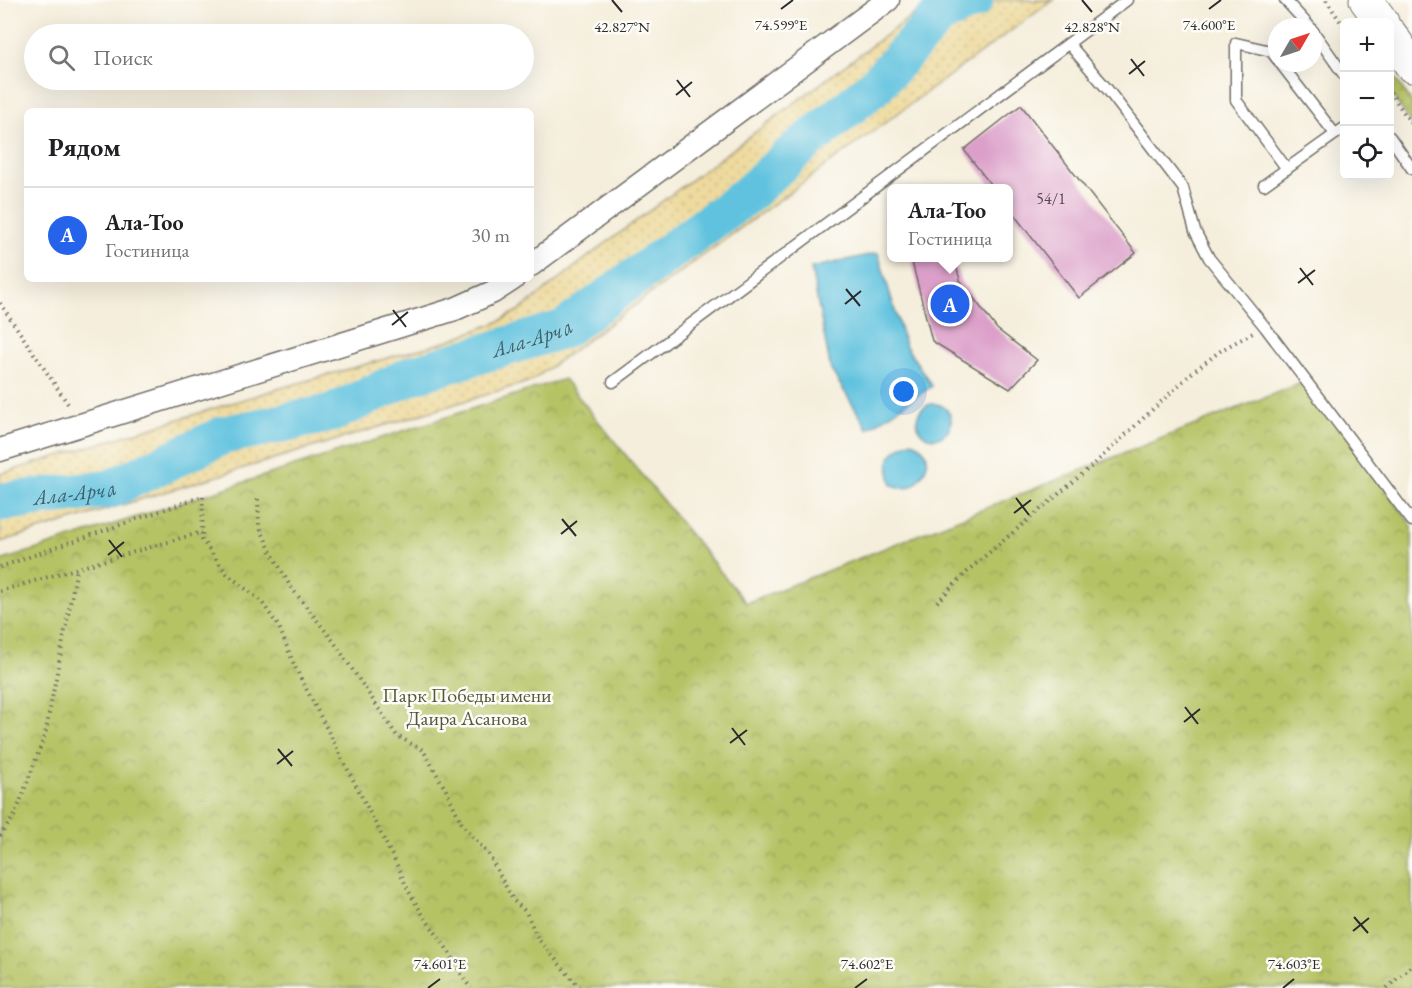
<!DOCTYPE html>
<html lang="ru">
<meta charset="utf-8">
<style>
:root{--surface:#fff;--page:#f6f6f6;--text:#202124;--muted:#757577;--line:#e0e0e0;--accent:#2563eb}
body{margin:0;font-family:"EB Garamond",serif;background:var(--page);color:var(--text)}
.controls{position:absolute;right:18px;top:18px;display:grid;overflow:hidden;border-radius:9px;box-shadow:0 6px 24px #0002}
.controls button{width:54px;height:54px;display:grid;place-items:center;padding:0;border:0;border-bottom:2px solid var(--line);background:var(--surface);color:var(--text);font:30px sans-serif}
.compass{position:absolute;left:1268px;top:18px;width:54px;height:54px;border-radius:50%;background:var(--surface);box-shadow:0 6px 24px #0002;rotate:51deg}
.you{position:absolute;left:904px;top:392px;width:21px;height:21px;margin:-15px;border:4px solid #fff;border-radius:50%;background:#1a73e8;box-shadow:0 0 0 9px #1a73e833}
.badge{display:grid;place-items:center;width:39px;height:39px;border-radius:50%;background:var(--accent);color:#fff;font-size:20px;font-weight:700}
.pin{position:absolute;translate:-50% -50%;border:3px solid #fff;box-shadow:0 2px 6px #0006}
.popup{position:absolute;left:887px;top:184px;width:126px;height:78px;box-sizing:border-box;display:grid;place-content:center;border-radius:9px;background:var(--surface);filter:drop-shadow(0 2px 4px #0005);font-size:20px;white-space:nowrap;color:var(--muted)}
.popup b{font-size:22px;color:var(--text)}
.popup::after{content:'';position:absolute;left:50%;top:100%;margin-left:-12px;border:12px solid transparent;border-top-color:var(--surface)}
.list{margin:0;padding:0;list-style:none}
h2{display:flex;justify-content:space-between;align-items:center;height:78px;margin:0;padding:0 24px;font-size:26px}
h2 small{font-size:20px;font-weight:400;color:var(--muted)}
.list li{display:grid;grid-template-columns:39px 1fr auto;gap:18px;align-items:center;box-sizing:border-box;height:96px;padding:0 24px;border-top:2px solid var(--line)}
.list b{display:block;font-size:22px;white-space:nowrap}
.list p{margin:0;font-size:20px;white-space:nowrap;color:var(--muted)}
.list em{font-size:20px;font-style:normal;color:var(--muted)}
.icon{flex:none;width:33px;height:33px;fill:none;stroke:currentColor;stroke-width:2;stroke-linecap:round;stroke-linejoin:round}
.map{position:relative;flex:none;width:1412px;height:988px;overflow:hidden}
.search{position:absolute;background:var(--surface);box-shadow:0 6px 24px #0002;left:24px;top:24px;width:510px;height:66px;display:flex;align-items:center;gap:15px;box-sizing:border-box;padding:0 21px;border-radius:33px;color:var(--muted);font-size:22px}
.panel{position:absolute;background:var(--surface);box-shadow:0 6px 24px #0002;left:24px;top:108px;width:510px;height:174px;border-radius:9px}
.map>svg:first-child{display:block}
.grass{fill:url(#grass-dots);stroke:#707748;stroke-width:1.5}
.sand{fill:url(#sand-dots);stroke:#8c8264;stroke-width:1.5}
.park{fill:url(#park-crowns);stroke:#707748;stroke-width:1.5}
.water{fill:#60c2df;stroke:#467685;stroke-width:1.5}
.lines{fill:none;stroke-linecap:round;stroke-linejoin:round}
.river{stroke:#60c2df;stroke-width:39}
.building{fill:#db9fc9}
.service-casing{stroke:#726f69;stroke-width:13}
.minor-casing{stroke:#726f69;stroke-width:25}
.primary-casing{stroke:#726f69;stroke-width:35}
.path{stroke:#726f69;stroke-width:4;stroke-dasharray:1.5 4.5;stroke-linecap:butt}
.service{stroke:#fff;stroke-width:10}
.minor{stroke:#fff;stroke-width:22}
.primary{stroke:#fff;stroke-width:33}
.ticks{fill:none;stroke:#2b2b2b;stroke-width:2}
.labels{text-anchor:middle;stroke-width:5;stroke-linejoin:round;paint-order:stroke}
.number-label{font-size:16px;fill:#574852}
.park-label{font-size:20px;fill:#55593c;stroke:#fdfcf7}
.water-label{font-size:21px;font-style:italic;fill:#3e606a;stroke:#fdfcf7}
.ticks-label{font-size:15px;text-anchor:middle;fill:#2b2b2b;stroke:#fdfcf7;stroke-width:5;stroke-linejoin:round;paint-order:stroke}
</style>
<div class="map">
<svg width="1412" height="988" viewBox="0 0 1412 988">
<defs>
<pattern id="grass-dots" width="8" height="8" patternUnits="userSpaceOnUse" patternTransform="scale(1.5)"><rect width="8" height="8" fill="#b6c365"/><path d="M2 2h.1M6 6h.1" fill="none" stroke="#949f53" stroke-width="1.8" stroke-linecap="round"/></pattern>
<pattern id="sand-dots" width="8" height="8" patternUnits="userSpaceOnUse" patternTransform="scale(1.5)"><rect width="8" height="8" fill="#eeda9e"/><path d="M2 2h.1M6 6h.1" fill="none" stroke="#cb8" stroke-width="1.8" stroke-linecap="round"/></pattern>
<pattern id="park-crowns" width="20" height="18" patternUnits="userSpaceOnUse" patternTransform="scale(1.5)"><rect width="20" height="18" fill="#b6c365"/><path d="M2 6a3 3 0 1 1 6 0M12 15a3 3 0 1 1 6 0" fill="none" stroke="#949f53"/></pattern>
</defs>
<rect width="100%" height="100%" fill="#fdfcf7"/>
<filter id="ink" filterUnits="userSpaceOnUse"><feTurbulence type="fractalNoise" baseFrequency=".0167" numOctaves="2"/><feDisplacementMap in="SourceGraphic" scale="12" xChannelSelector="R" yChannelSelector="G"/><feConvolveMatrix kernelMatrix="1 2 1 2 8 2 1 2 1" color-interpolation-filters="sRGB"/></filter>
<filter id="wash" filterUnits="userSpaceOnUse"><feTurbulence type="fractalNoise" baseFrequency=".008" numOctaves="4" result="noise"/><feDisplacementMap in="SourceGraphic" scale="24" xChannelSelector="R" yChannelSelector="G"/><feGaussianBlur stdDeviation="1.35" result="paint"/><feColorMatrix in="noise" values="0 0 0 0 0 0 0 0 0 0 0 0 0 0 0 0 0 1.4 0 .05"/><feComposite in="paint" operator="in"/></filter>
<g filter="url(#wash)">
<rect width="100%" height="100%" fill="#f5eedc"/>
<path class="grass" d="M 1390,70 L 1412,103 L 1412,125 L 1390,92 Z"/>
<path class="sand" d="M 933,0 L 1053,0 L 531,381 L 0,542 L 0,474 L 274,390 L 441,343 L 498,322 L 521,309 L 594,252 Z"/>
<path class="park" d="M 564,379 L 746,603 L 1309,380 L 1412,526 L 1412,988 L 0,988 L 0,561 Z"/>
<g class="water">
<path d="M 878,253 L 905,345 L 932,386 L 868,429 L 831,370 L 811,268 Z"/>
<circle cx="934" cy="421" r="17"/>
<path d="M 912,441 C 917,444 923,447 926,453 C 931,466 919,485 906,488 C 902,489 897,486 892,485 C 885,461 888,451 912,441 Z"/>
</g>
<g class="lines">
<path class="river" id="s1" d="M 0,502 L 110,489 L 224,435 L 332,413 L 412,375 L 564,329 L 746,196 L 792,154 L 874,87 L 940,15 L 974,0"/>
</g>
<g id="blocks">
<g class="building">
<path d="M 1021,105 L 1136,253 L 1079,298 L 1008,207 L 1008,189 L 994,189 L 964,150 Z"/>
<path d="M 911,258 L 954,258 L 960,280 L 997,329 L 1037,360 L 1010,389 L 932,341 Z"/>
</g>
</g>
</g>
<g filter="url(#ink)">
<use href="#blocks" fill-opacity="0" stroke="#726f69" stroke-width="1.5"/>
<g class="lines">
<defs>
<g id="service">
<path d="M 1285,0 L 1310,27"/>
<path d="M 1313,31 L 1344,75"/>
<path d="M 1069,44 L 1108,90 L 1183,188 L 1195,231 L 1209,258 L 1265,327 L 1412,521"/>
<path d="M 1277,59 L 1271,51 L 1236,43 L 1236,100 L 1287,169"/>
<path d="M 1280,63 L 1335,134"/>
<path d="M 1390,137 L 1412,169"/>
<path d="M 1264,185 L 1344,128"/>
<path d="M 613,382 L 1127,0"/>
</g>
<g id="minor">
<path d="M 531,265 L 888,0"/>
<path d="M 0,450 L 455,309 L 493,292 L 513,279"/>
</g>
<g id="primary">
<path d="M 1366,0 L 1382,22"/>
<path d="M 1390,34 L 1412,66"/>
</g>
</defs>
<use href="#service" class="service-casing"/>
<use href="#minor" class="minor-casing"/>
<use href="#primary" class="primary-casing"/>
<g class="path">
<path d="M 1326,0 L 1344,27"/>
<path d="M 1390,92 L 1412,125"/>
<path d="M 0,303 L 70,407"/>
<path d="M 258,499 L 259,525 L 270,550 L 290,586 L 334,642 L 397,736 L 423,750 L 447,792 L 462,824 L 489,855 L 513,900 L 526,912 L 538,939 L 580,988"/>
<path d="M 0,567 L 203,496 L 202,540 L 227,574 L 261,601 L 279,627 L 295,667 L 400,871 C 411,902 431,925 449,952 C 457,964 461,977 471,988"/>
<path d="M 0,591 L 202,532"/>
<path d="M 937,602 L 972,567 L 1093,465 L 1194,371 L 1223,349 L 1253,333"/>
<path d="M 0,836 L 15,815 L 45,735 L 77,568"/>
<path d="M 1387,988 L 1412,965"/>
</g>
<use href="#service" class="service"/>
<use href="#minor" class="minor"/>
<use href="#primary" class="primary"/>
</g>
</g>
<path class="ticks" d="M 612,0 L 622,12M 1082,0 L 1092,12M 781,9 L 793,0M 1209,9 L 1221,0M 1131,59 L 1144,76M 1129,74 L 1145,61M 677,80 L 690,97M 676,95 L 692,82M 1300,268 L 1313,285M 1298,283 L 1315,270M 846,289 L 860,306M 845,304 L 861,291M 393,310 L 406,327M 392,325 L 408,312M 1016,498 L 1029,515M 1014,513 L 1031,500M 562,519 L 576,536M 561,534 L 577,521M 109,540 L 122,557M 108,555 L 124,542M 1185,707 L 1198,724M 1184,722 L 1200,709M 732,728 L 745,745M 730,743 L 747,730M 278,749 L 292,766M 277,764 L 293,751M 1354,917 L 1368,933M 1353,931 L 1369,918M 428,988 L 440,979M 855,988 L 867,979M 1283,988 L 1294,979"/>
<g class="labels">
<g class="number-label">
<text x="1051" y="204">54/1</text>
</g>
<g class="park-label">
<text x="467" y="702">Парк Победы имени<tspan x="467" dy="23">Даира Асанова</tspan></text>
</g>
<g class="water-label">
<text dy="7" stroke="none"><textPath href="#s1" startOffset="561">Ала-Арча</textPath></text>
<text dy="7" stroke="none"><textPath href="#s1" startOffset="75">Ала-Арча</textPath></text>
</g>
</g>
<g class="ticks-label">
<text x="1209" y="30">74.600°E</text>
<text x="781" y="30">74.599°E</text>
<text x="622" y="32">42.827°N</text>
<text x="1092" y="32">42.828°N</text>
<text x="440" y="969">74.601°E</text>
<text x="867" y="969">74.602°E</text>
<text x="1294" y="969">74.603°E</text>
</g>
</svg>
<div class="controls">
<button>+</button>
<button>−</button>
<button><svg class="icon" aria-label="locate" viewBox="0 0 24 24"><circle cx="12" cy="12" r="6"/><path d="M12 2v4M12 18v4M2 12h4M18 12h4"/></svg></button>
</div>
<svg class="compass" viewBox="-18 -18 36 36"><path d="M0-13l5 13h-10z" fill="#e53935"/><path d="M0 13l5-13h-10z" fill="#757577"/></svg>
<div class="you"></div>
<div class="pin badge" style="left:950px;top:304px">A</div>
<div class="popup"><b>Ала-Тоо</b>Гостиница</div>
<div class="search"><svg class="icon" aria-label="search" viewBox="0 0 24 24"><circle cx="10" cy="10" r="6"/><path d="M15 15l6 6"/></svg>Поиск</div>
<section class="panel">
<h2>Рядом<small></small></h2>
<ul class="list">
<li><span class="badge">A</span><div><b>Ала-Тоо</b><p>Гостиница</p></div><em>30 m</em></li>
</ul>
</section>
</div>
